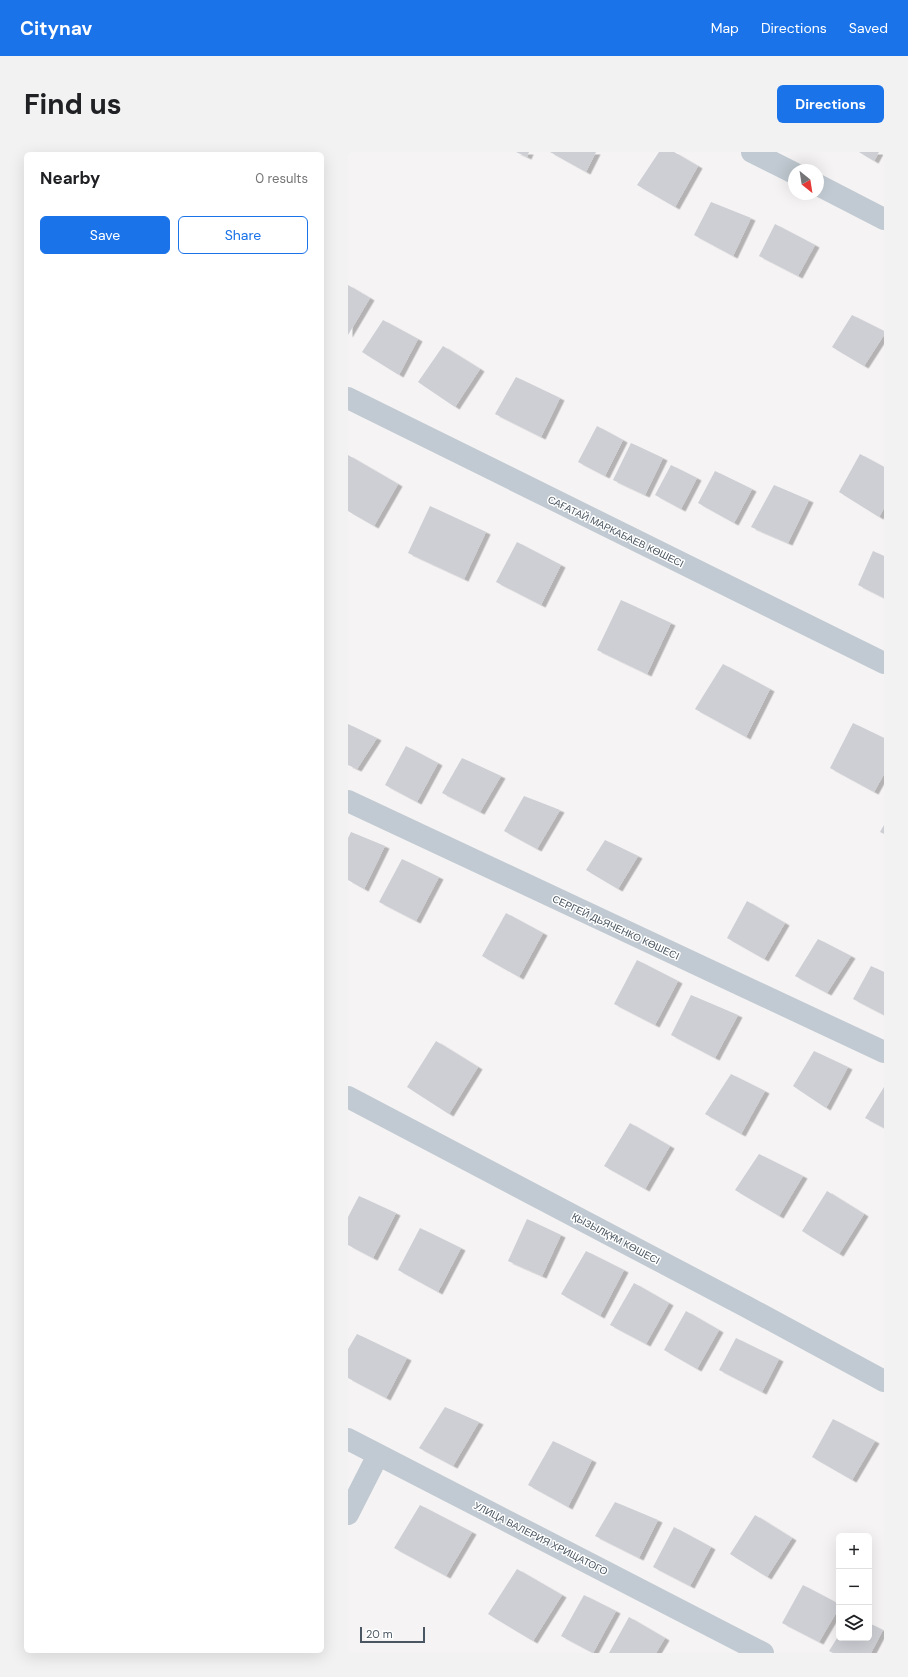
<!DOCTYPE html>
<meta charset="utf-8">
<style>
:root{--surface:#fff;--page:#f2f2f2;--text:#202124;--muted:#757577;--line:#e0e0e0;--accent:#1a73e8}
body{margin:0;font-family:"DM Sans",sans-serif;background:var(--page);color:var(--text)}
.controls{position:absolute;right:12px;bottom:12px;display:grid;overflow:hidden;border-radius:6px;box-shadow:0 4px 16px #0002}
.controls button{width:36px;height:36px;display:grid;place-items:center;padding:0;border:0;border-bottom:1px solid var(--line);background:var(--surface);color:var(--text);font:20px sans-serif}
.compass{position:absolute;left:440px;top:12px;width:36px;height:36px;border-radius:50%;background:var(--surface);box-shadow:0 4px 16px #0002;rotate:150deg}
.scale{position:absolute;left:12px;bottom:10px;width:65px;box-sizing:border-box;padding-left:4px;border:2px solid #4a5661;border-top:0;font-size:11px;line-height:14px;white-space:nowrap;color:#4a5661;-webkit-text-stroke:3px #fff;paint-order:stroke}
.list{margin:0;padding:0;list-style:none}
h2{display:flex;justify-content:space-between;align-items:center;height:52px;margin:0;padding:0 16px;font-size:17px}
h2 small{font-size:13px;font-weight:400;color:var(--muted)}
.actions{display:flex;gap:8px;padding:12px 16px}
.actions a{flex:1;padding:9px 0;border:1px solid var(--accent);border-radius:6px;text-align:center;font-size:14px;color:var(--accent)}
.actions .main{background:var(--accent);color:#fff}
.icon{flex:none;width:22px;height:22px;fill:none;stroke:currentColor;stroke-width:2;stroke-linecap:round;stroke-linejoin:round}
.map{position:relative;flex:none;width:536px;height:1501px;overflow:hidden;border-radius:6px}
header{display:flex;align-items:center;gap:24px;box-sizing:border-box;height:56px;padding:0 20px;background:var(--accent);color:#fff}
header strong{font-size:19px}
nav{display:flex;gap:22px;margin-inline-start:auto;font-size:14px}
.intro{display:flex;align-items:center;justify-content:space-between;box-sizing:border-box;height:96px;padding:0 24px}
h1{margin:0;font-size:28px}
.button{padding:10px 18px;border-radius:6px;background:var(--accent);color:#fff;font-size:14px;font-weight:700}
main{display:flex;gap:24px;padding:0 24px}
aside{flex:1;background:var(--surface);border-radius:6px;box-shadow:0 4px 16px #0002}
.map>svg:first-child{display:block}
.building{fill:#cdcfd5;filter:url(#shadow)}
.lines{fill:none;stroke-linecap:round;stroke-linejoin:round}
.street{stroke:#c1cad2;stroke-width:22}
.labels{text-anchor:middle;stroke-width:3;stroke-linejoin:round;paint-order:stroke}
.street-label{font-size:10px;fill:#4a5661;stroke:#fff}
</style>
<header>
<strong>Citynav</strong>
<nav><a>Map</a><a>Directions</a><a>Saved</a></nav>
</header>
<div class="intro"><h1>Find us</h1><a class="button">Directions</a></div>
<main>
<aside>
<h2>Nearby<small>0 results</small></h2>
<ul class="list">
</ul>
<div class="actions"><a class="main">Save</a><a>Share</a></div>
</aside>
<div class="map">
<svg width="536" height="1501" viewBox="0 0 536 1501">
<defs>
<filter id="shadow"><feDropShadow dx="4.5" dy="2.5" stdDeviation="0" flood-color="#0004"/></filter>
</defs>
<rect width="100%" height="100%" fill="#f5f3f3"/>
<g class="building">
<path d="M 168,0 L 181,0 L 179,5 Z"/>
<path d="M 202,0 L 248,0 L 238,20 Z"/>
<path d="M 311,0 L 326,0 L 350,14 L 327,55 L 289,33 Z"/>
<path d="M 511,0 L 531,0 L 526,9 Z"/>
<path d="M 363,50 L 403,66 L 385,104 L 346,83 Z"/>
<path d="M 427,72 L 467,93 L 450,124 L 411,104 Z"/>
<path d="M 0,133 L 22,146 L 0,183 Z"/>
<path d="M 504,163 L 536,179 L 536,183 L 516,214 L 484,195 Z"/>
<path d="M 35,168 L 70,187 L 51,223 L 14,200 Z"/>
<path d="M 95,194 L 132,217 L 107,255 L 70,230 Z"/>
<path d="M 168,225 L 212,246 L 193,285 L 147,262 Z"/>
<path d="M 249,274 L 275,288 L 257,324 L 230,310 Z"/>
<path d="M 283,291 L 315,306 L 297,343 L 265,328 Z"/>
<path d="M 512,302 L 536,315 L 536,356 L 531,365 L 491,340 Z"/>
<path d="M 0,303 L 50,332 L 26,374 L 0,359 Z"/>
<path d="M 323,313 L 349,326 L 333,357 L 307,343 Z"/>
<path d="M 367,319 L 404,337 L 386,371 L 350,351 Z"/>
<path d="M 426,333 L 461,348 L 440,391 L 403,375 Z"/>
<path d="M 82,354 L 138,380 L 116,427 L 60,401 Z"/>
<path d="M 169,390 L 213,413 L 193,453 L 148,430 Z"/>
<path d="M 525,399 L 536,404 L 536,446 L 510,433 Z"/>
<path d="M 273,448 L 323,471 L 299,522 L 249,498 Z"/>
<path d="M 375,512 L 422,537 L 398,585 L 347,557 Z"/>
<path d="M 505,571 L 536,586 L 536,622 L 526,640 L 482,616 Z"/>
<path d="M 0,572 L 29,586 L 9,617 L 0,613 Z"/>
<path d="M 58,594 L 90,611 L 69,650 L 37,633 Z"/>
<path d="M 114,606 L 153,624 L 132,660 L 94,641 Z"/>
<path d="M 176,644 L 212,658 L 189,697 L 156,679 Z"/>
<path d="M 536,673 L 536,682 L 532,680 Z"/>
<path d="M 3,680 L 37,694 L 16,737 L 0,728 L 0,686 Z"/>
<path d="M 257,688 L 290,704 L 270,737 L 238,718 Z"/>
<path d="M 54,707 L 91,725 L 68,769 L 31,750 Z"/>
<path d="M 399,749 L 437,771 L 416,807 L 379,786 Z"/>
<path d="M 158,761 L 195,781 L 171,825 L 134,804 Z"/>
<path d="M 470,787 L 503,804 L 479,841 L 447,824 Z"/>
<path d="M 289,808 L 330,829 L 307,873 L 266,852 Z"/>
<path d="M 523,814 L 536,820 L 536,863 L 505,847 Z"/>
<path d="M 343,843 L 390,863 L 367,906 L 323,883 Z"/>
<path d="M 88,889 L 130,915 L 101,962 L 59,935 Z"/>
<path d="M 466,899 L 500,915 L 478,956 L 445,934 Z"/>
<path d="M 383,922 L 417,939 L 393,982 L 357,962 Z"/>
<path d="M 536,935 L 536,976 L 517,966 Z"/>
<path d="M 282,971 L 322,994 L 297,1037 L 256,1014 Z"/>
<path d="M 411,1002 L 455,1024 L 431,1064 L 387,1038 Z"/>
<path d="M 479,1039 L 516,1062 L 491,1102 L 454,1079 Z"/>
<path d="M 11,1044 L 48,1061 L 25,1106 L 0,1093 L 0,1065 Z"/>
<path d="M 179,1067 L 213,1083 L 194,1124 L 160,1109 Z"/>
<path d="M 72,1076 L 113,1096 L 90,1140 L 50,1118 Z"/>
<path d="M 238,1099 L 276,1118 L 252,1164 L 213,1142 Z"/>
<path d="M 286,1131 L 321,1151 L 298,1192 L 262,1173 Z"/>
<path d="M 338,1159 L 371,1178 L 349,1217 L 316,1198 Z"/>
<path d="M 9,1182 L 59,1206 L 38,1246 L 0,1226 L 0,1197 Z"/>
<path d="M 388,1186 L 431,1207 L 414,1240 L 371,1218 Z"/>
<path d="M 97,1255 L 131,1270 L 105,1314 L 71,1296 Z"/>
<path d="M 485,1267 L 527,1289 L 504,1328 L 464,1305 Z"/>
<path d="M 205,1289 L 244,1308 L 220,1355 L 180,1333 Z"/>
<path d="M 267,1350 L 310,1368 L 291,1406 L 247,1384 Z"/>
<path d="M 72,1353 L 124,1380 L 98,1424 L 46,1396 Z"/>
<path d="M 407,1363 L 444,1386 L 419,1425 L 382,1402 Z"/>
<path d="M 326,1375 L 363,1395 L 342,1434 L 305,1415 Z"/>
<path d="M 169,1417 L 214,1443 L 185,1489 L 140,1462 Z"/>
<path d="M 455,1433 L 491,1452 L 491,1456 L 471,1490 L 434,1471 Z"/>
<path d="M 236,1443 L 268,1459 L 245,1501 L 213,1484 Z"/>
<path d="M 281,1465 L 317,1486 L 308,1501 L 261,1501 Z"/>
<path d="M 521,1471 L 535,1478 L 523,1501 L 485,1501 L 481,1499 L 491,1483 L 491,1486 L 521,1486 Z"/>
</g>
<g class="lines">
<g class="street">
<path d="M 404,0 L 446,21"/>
<path d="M 470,33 L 536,67"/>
<path d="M 0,246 L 536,511"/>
<path d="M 0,649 L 536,900"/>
<path d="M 0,945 L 399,1155 L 536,1229"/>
<path d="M 0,1287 L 415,1501"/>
<path d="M 0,1362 L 30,1303"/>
</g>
</g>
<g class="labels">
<g class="street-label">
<text transform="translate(268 379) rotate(26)" y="4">САҒАТАЙ МАРКАБАЕВ КӨШЕСІ</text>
<text transform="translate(268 775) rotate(25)" y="4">СЕРГЕЙ ДЬЯЧЕНКО КӨШЕСІ</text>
<text transform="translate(268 1086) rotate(28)" y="4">ҚЫЗЫЛҚҰМ КӨШЕСІ</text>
<text transform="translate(193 1386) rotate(27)" y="4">УЛИЦА ВАЛЕРИЯ ХРИЩАТОГО</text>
</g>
</g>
</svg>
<div class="controls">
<button>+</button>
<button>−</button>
<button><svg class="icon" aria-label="layers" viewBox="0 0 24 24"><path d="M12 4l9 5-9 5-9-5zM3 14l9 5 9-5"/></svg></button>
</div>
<svg class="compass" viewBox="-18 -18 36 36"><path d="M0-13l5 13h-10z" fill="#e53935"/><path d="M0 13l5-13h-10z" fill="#757577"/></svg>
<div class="scale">20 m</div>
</div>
</main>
